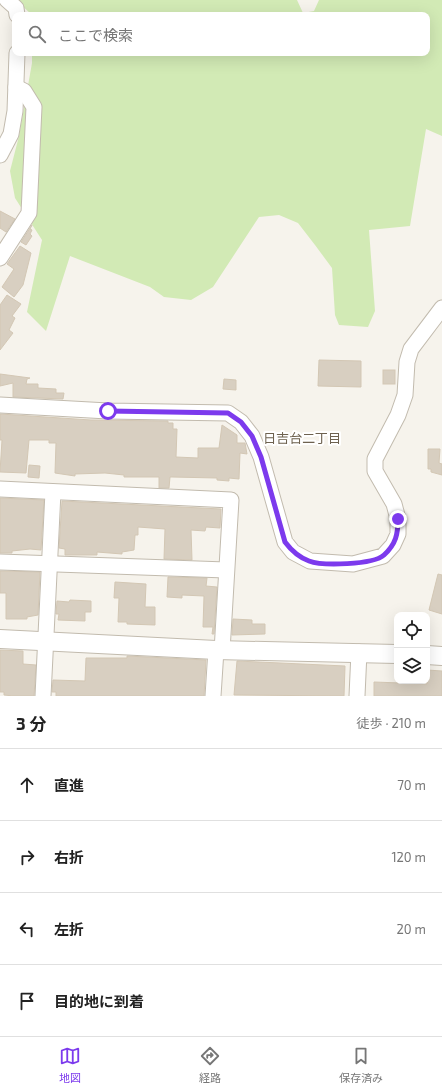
<!DOCTYPE html>
<html lang="ja">
<meta charset="utf-8">
<style>
:root{--surface:#fff;--page:#f6f6f6;--text:#222;--muted:#767676;--line:#e0e0e0;--accent:#7c3aed}
body{margin:0;font-family:"Exo 2","Noto Sans JP",sans-serif;background:var(--page);color:var(--text)}
.controls{position:absolute;right:12px;bottom:12px;display:grid;overflow:hidden;border-radius:8px;box-shadow:0 4px 16px #0002}
.controls button{width:36px;height:36px;display:grid;place-items:center;padding:0;border:0;border-bottom:1px solid var(--line);background:var(--surface);color:var(--text);font:20px sans-serif}
.stop{position:absolute;width:12px;height:12px;margin:-9px;border:3px solid #7c3aed;border-radius:50%;background:#fff}
.stop.end{background:#7c3aed;border-color:#fff;box-shadow:0 1px 4px #0008}
.list{margin:0;padding:0;list-style:none}
h2{display:flex;justify-content:space-between;align-items:center;height:52px;margin:0;padding:0 16px;font-size:17px}
h2 small{font-size:13px;font-weight:400;color:var(--muted)}
.list li{display:grid;grid-template-columns:26px 1fr auto;gap:12px;align-items:center;box-sizing:border-box;height:72px;padding:0 16px;border-top:1px solid var(--line)}
.list b{display:block;font-size:15px;white-space:nowrap}
.list em{font-size:13px;font-style:normal;color:var(--muted)}
.icon{flex:none;width:22px;height:22px;fill:none;stroke:currentColor;stroke-width:2;stroke-linecap:round;stroke-linejoin:round}
.map{position:relative;flex:none;width:442px;height:696px;overflow:hidden}
.search{position:absolute;background:var(--surface);box-shadow:0 4px 16px #0002;left:12px;right:12px;top:12px;height:44px;display:flex;align-items:center;gap:10px;box-sizing:border-box;padding:0 14px;border-radius:8px;color:var(--muted);font-size:15px}
.sheet{height:340px;background:var(--surface)}
nav{display:flex;justify-content:space-around;align-items:center;box-sizing:border-box;height:56px;border-top:1px solid var(--line);background:var(--surface);font-size:11px;color:var(--muted)}
nav a{display:grid;justify-items:center;gap:2px}
nav .on{color:var(--accent)}
.map>svg:first-child{display:block}
.green{fill:#d2eab5}
.building{fill:#d8cfc1;stroke:#d3c7b4}
.lines{fill:none;stroke-linecap:round;stroke-linejoin:round}
.minor-casing{stroke:#c2bbae;stroke-width:17}
.tertiary-casing{stroke:#c2bbae;stroke-width:20}
.minor{stroke:#fff;stroke-width:15}
.tertiary{stroke:#fff;stroke-width:18}
.route{stroke:#7c3aed;stroke-width:5}
.labels{text-anchor:middle;stroke-width:4;stroke-linejoin:round;paint-order:stroke}
.neighbourhood-label{font-size:13px;fill:#6e6250;stroke:#fff}
</style>
<div class="map">
<svg width="442" height="696" viewBox="0 0 442 696">
<rect width="100%" height="100%" fill="#f6f3ec"/>
<path class="green" d="M 16,0 L 297,0 L 303,13 L 314,11 L 319,0 L 442,0 L 442,136 L 426,129 L 410,226 L 369,230 L 375,311 L 368,327 L 339,325 L 335,315 L 332,268 L 315,245 L 298,223 L 279,215 L 259,217 L 213,287 L 191,300 L 164,297 L 150,287 L 70,256 L 46,331 L 27,312 L 42,240 L 15,198 L 10,171 L 19,136 L 32,63 L 32,53 L 427,53 L 427,15 L 32,15 Z"/>
<g class="building">
<path d="M 0,211 L 15,219 L 6,232 L 0,228 Z"/>
<path d="M 32,225 L 30,229 L 32,230 L 30,234 L 32,236 L 26,245 L 21,242 Z"/>
<path d="M 20,246 L 31,253 L 23,285 L 14,297 L 2,287 L 14,269 L 7,264 Z"/>
<path d="M 7,295 L 21,304 L 12,316 L 15,318 L 9,330 L 13,333 L 0,350 L 0,305 Z"/>
<path d="M 319,360 L 361,361 L 361,387 L 318,386 Z"/>
<rect x="383" y="370" width="12" height="14"/>
<path d="M 0,374 L 30,378 L 27,379 L 26,384 L 38,384 L 38,388 L 56,389 L 56,393 L 64,393 L 63,399 L 13,397 L 13,383 L 0,386 Z"/>
<path d="M 224,379 L 236,380 L 236,390 L 223,389 Z"/>
<path d="M 0,414 L 91,420 L 168,421 L 168,423 L 173,423 L 173,429 L 177,429 L 176,457 L 198,458 L 198,448 L 219,448 L 222,425 L 237,435 L 237,443 L 245,443 L 247,454 L 240,453 L 239,479 L 229,478 L 229,481 L 217,480 L 217,478 L 172,477 L 170,477 L 169,488 L 159,488 L 159,477 L 124,477 L 124,475 L 105,473 L 75,474 L 75,476 L 55,473 L 56,443 L 49,443 L 49,440 L 29,440 L 26,473 L 0,472 L 2,440 L 0,440 Z"/>
<path d="M 428,449 L 440,449 L 439,463 L 442,464 L 442,475 L 431,472 L 431,469 L 428,469 Z"/>
<path d="M 29,465 L 40,466 L 39,478 L 28,477 Z"/>
<path d="M 0,498 L 44,500 L 41,550 L 30,549 L 12,551 L 12,553 L 0,553 Z"/>
<path d="M 62,501 L 221,509 L 220,528 L 206,527 L 205,531 L 191,530 L 192,560 L 164,559 L 165,529 L 138,527 L 138,535 L 135,535 L 134,550 L 122,552 L 122,554 L 97,552 L 97,555 L 65,555 L 65,549 L 59,548 Z"/>
<path d="M 0,571 L 40,572 L 38,615 L 27,617 L 27,619 L 6,619 L 6,593 L 0,593 Z"/>
<path d="M 438,574 L 442,575 L 442,614 L 429,610 Z"/>
<path d="M 168,577 L 207,578 L 206,586 L 217,587 L 214,634 L 212,634 L 213,627 L 203,627 L 204,596 L 182,595 L 182,598 L 167,597 Z"/>
<path d="M 115,582 L 146,584 L 145,607 L 155,607 L 155,625 L 127,624 L 127,622 L 118,622 L 119,598 L 114,598 Z"/>
<path d="M 70,600 L 91,601 L 91,612 L 85,612 L 85,621 L 58,620 L 59,614 L 56,614 L 57,601 L 69,602 Z"/>
<path d="M 233,619 L 252,620 L 252,624 L 265,624 L 265,634 L 232,635 Z"/>
<path d="M 0,650 L 23,651 L 23,664 L 36,665 L 34,696 L 14,696 L 4,695 L 4,692 L 0,692 Z"/>
<path d="M 127,656 L 206,660 L 204,696 L 56,696 L 56,692 L 52,692 L 53,680 L 85,681 L 86,658 L 127,658 Z"/>
<path d="M 237,661 L 345,666 L 344,696 L 234,695 Z"/>
<path d="M 427,670 L 442,671 L 442,696 L 374,696 L 374,682 L 427,684 Z"/>
</g>
<g class="lines">
<defs>
<g id="minor">
<path d="M 7,0 L 16,8 L 17,15"/>
<path d="M 0,155 L 11,134 L 15,111 L 17,53"/>
<path d="M 0,258 L 29,213 L 34,107 L 24,91 L 16,87"/>
<path d="M 0,405 L 108,411 L 228,413 L 241,422 L 252,436 L 261,457 L 285,542 L 293,552 L 310,561 L 353,564 L 383,556 L 393,545 L 398,534 L 398,519 L 394,504 L 375,471 L 375,459 L 398,415 L 405,395 L 407,362 L 411,349 L 442,308"/>
<path d="M 0,489 L 231,500 L 222,651"/>
<path d="M 0,562 L 226,570"/>
<path d="M 43,696 L 53,492"/>
<path d="M 213,696 L 216,650"/>
<path d="M 357,696 L 359,652"/>
</g>
<g id="tertiary">
<path d="M 0,639 L 216,650 L 397,654"/>
<path d="M 427,655 L 442,656"/>
</g>
</defs>
<use href="#minor" class="minor-casing"/>
<use href="#tertiary" class="tertiary-casing"/>
<use href="#minor" class="minor"/>
<use href="#tertiary" class="tertiary"/>
</g>
<g class="lines">
<path class="route" d="M 108,411 L 228,413 L 241,422 L 252,436 L 261,457 L 285,542 C 291,550 298,557 309,561 C 322,566 373,565 384,555 C 396,544 398,534 398,519"/>
</g>
<g class="labels">
<g class="neighbourhood-label">
<text x="302" y="443">日吉台二丁目</text>
</g>
</g>
</svg>
<div class="controls">
<button><svg class="icon" aria-label="locate" viewBox="0 0 24 24"><circle cx="12" cy="12" r="6"/><path d="M12 2v4M12 18v4M2 12h4M18 12h4"/></svg></button>
<button><svg class="icon" aria-label="layers" viewBox="0 0 24 24"><path d="M12 4l9 5-9 5-9-5zM3 14l9 5 9-5"/></svg></button>
</div>
<div class="stop" style="left:108px;top:411px"></div>
<div class="stop end" style="left:398px;top:519px"></div>
<div class="search"><svg class="icon" aria-label="search" viewBox="0 0 24 24"><circle cx="10" cy="10" r="6"/><path d="M15 15l6 6"/></svg>ここで検索</div>
</div>
<section class="sheet">
<h2>3 分<small>徒歩 · 210 m</small></h2>
<ul class="list">
<li><svg class="icon" aria-label="ahead" viewBox="0 0 24 24"><path d="M12 20V5M6 11l6-6 6 6"/></svg><div><b>直進</b></div><em>70 m</em></li>
<li><svg class="icon" aria-label="right" viewBox="0 0 24 24"><path d="M7 20v-9h11M14 6l5 5-5 5"/></svg><div><b>右折</b></div><em>120 m</em></li>
<li><svg class="icon" aria-label="left" viewBox="0 0 24 24"><path d="M17 20v-9H6M10 6l-5 5 5 5"/></svg><div><b>左折</b></div><em>20 m</em></li>
<li><svg class="icon" aria-label="arrive" viewBox="0 0 24 24"><path d="M6 21V4h12l-3 4 3 4H6"/></svg><div><b>目的地に到着</b></div></li>
</ul>
</section>
<nav>
<a class="on"><svg class="icon" aria-label="map" viewBox="0 0 24 24"><path d="M3 6l6-2 6 2 6-2v14l-6 2-6-2-6 2zM9 4v14M15 6v14"/></svg>地図</a>
<a><svg class="icon" aria-label="directions" viewBox="0 0 24 24"><path d="M12 3l9 9-9 9-9-9zM9 14v-3h6M13 9l2 2-2 2"/></svg>経路</a>
<a><svg class="icon" aria-label="saved" viewBox="0 0 24 24"><path d="M7 4h10v16l-5-4-5 4z"/></svg>保存済み</a>
</nav>
